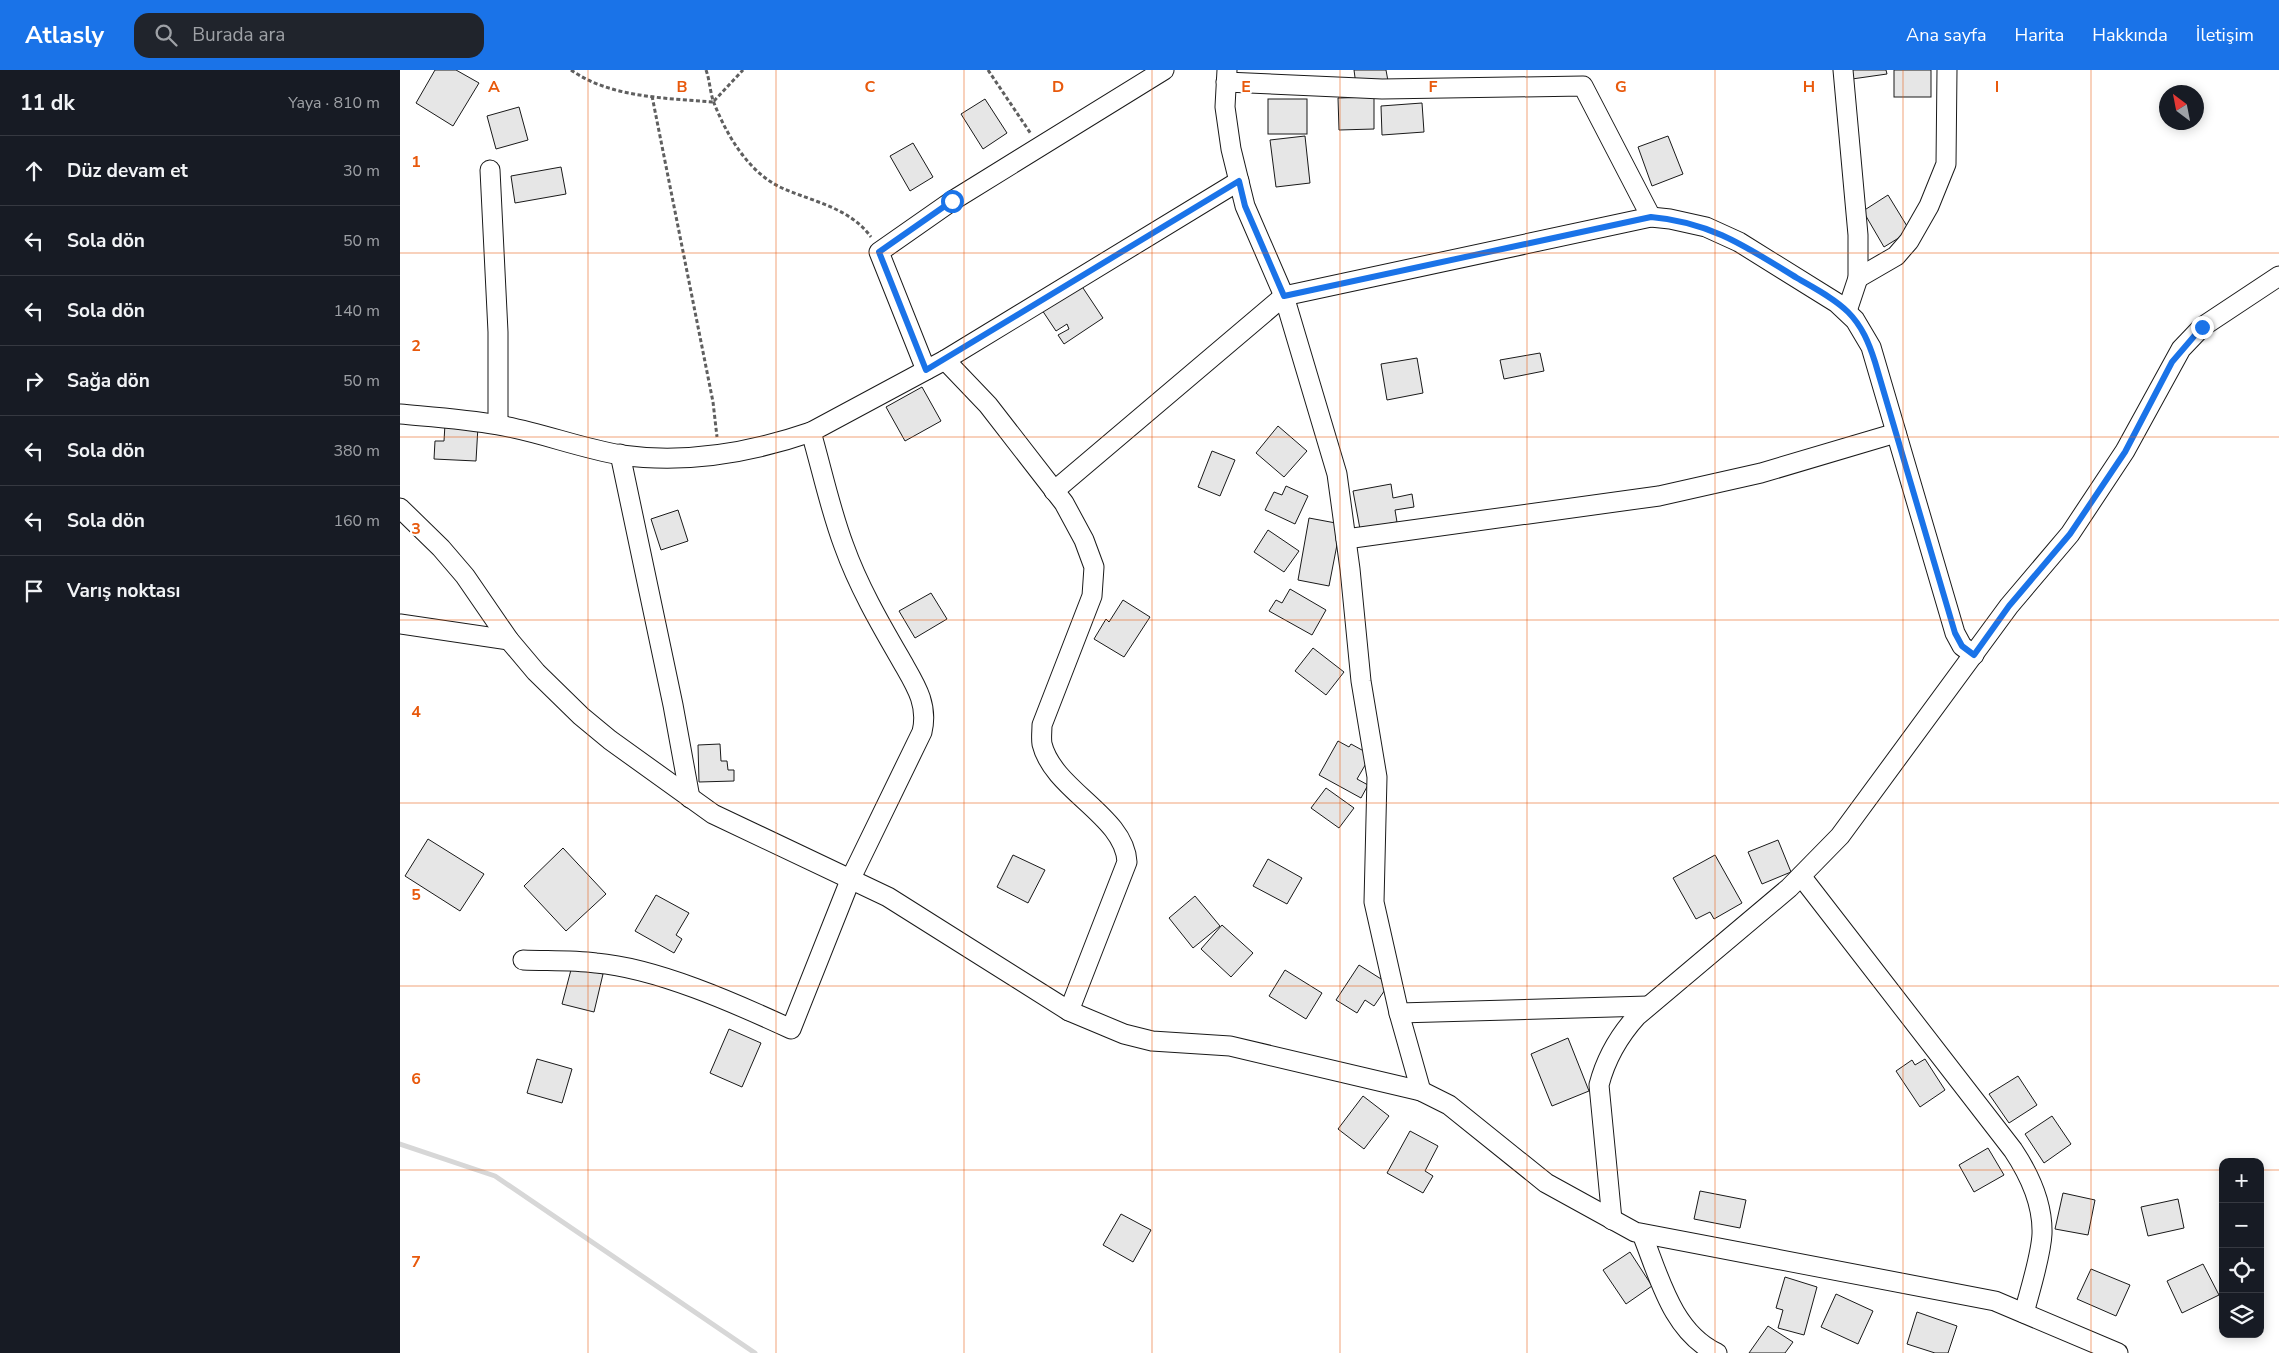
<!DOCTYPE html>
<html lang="tr">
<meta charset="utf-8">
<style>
:root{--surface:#171b24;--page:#20242c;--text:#f1f3f6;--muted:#9ea1a6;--line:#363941;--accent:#1a73e8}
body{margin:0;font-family:"Nunito Sans",sans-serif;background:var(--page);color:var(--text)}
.controls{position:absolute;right:15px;bottom:15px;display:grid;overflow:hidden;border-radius:10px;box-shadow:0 2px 12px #0003}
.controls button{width:45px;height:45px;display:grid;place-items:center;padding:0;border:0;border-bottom:1px solid var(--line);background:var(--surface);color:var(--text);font:25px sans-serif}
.compass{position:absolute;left:1759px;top:15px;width:45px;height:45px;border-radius:50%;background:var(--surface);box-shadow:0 2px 12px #0003;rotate:328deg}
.stop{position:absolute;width:15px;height:15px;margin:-11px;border:4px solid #1a73e8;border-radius:50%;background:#fff}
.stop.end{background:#1a73e8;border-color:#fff;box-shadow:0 1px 5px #0008}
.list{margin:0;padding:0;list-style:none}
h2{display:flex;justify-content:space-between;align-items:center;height:65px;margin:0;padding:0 20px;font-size:21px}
h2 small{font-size:16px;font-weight:400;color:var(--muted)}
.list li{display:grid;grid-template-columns:32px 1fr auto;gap:15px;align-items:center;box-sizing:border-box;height:70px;padding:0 20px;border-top:1px solid var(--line)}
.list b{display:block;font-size:19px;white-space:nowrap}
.list em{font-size:16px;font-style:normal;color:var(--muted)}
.icon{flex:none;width:28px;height:28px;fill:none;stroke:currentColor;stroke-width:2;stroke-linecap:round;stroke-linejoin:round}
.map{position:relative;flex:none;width:1879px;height:1283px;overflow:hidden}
header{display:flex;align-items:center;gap:30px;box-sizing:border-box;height:70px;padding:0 25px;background:var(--accent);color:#fff}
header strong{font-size:24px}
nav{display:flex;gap:28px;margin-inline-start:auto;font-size:18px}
.search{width:350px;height:45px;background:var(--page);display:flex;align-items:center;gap:12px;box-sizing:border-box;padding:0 18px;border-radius:15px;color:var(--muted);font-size:19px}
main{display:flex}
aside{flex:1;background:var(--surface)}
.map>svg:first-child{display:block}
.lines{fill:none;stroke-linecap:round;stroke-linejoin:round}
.stream{stroke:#d7d7d7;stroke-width:5}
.building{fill:#e6e6e6;stroke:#1a1a1a}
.minor-casing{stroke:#1a1a1a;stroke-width:21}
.path{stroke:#5f5f5f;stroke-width:3;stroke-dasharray:4 2.5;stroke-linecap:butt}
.minor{stroke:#fff;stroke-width:19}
.route{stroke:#1a73e8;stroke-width:6}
.grid{fill:none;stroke:#e8590c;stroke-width:1;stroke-opacity:0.55}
.grid-label{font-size:16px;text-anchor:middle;font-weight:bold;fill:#e8590c;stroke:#fff;stroke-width:4;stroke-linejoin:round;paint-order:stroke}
</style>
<header>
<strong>Atlasly</strong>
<div class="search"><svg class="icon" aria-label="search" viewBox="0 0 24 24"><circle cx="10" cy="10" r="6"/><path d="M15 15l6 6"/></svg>Burada ara</div>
<nav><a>Ana sayfa</a><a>Harita</a><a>Hakkında</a><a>İletişim</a></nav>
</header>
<main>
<aside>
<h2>11 dk<small>Yaya · 810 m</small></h2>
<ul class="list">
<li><svg class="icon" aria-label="ahead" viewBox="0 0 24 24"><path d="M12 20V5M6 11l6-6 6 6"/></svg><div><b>Düz devam et</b></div><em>30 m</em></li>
<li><svg class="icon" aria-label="left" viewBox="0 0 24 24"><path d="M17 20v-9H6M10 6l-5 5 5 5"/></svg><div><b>Sola dön</b></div><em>50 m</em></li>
<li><svg class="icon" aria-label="left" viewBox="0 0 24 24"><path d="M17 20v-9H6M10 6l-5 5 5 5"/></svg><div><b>Sola dön</b></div><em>140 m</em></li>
<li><svg class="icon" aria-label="right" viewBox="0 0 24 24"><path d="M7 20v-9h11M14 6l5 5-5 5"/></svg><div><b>Sağa dön</b></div><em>50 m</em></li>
<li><svg class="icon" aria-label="left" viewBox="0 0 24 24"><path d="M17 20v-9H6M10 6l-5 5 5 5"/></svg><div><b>Sola dön</b></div><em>380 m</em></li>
<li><svg class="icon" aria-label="left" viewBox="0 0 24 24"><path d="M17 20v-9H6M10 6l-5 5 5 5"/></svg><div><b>Sola dön</b></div><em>160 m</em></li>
<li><svg class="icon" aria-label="arrive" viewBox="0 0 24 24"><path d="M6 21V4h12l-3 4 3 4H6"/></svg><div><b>Varış noktası</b></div></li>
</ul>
</aside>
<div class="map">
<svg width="1879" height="1283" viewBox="0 0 1879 1283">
<rect width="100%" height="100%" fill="#fff"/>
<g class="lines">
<path class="stream" d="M 0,1074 L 95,1106 L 355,1283"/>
</g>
<g class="building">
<path d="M 35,0 L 56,0 L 79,13 L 53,56 L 16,33 Z"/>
<path d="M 954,0 L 986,0 L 988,11 L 956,15 Z"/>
<path d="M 1451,0 L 1486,0 L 1487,4 L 1452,9 Z"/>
<rect x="1494" y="0" width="37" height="27"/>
<path d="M 974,27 L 974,59 L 939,60 L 938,28 Z"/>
<path d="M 585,29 L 607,63 L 583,79 L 561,44 Z"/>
<rect x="868" y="29" width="39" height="35"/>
<path d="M 1022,33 L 1024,62 L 982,65 L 981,36 Z"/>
<path d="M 119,37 L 128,70 L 96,79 L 87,46 Z"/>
<path d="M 905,66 L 910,113 L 876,117 L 870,70 Z"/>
<path d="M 1268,66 L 1283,104 L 1252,116 L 1238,77 Z"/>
<path d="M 513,73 L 533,107 L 510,121 L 490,86 Z"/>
<path d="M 161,97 L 166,124 L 115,133 L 111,106 Z"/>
<path d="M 1488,125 L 1510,161 L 1484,177 L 1463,141 Z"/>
<path d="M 679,212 L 703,248 L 664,274 L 658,265 L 669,259 L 667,254 L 656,261 L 640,237 Z"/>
<path d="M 1140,283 L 1144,301 L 1104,309 L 1100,290 Z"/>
<path d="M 1017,288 L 1023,323 L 987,330 L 981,294 Z"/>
<path d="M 522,317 L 541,351 L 505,371 L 486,337 Z"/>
<path d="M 45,354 L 78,356 L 76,391 L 34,389 L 35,371 L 44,371 Z"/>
<path d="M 878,356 L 907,381 L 884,407 L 856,383 Z"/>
<path d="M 812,381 L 835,390 L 820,426 L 798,417 Z"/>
<path d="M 991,414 L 993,428 L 1012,424 L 1014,437 L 995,440 L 997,452 L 960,459 L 953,421 Z"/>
<path d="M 886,416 L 908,426 L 895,454 L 865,440 L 874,422 L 882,425 Z"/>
<path d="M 278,440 L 288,471 L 261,480 L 251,449 Z"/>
<path d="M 909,448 L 941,454 L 929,516 L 898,510 Z"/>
<path d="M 868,460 L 899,481 L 884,502 L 854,482 Z"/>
<path d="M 890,519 L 926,540 L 912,565 L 869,541 L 876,530 L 882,533 Z"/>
<path d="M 531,523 L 547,549 L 515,568 L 499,541 Z"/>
<path d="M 723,530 L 750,547 L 724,587 L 694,569 L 706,549 L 709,552 Z"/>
<path d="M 913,578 L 944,602 L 926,625 L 895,601 Z"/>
<path d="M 938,671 L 949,677 L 951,674 L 971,685 L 957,709 L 968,715 L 961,728 L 919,705 Z"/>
<path d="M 320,674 L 321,691 L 327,691 L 328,700 L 334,700 L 334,711 L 299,712 L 298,675 Z"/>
<path d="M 926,718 L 954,738 L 939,758 L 911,738 Z"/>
<path d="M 28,769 L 84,804 L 60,841 L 5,806 Z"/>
<path d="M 1378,770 L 1391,802 L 1362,814 L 1348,782 Z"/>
<path d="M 163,778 L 206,824 L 166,861 L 124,816 Z"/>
<path d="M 613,785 L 645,800 L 628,833 L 597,817 Z"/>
<path d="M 1315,785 L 1342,833 L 1314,849 L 1310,842 L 1296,849 L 1273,808 Z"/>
<path d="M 868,789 L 902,808 L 887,834 L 853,816 Z"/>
<path d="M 256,825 L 289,843 L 276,865 L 282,869 L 274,883 L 235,861 Z"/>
<path d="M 795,826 L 820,856 L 793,878 L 769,848 Z"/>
<path d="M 822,855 L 853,883 L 831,907 L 801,879 Z"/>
<path d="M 959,895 L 989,914 L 974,936 L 965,930 L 957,943 L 936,930 Z"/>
<path d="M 172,896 L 203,904 L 194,942 L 162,934 Z"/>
<path d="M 885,900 L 922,923 L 906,949 L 869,926 Z"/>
<path d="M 329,959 L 361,973 L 342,1017 L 310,1003 Z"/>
<path d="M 1168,968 L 1189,1021 L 1152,1036 L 1131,984 Z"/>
<path d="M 137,989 L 172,999 L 162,1033 L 127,1023 Z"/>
<path d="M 1525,989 L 1545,1020 L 1520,1037 L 1496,1001 L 1512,990 L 1515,995 Z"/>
<path d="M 1618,1006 L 1637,1035 L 1609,1053 L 1589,1024 Z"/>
<path d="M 963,1026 L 989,1046 L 964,1079 L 938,1059 Z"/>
<path d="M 1652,1046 L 1671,1074 L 1644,1093 L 1625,1064 Z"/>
<path d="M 1010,1061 L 1038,1076 L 1025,1101 L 1033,1106 L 1023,1123 L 987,1103 Z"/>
<path d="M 1588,1078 L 1604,1105 L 1574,1122 L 1559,1095 Z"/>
<path d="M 1300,1121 L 1346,1130 L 1340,1158 L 1294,1149 Z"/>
<path d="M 1663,1123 L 1695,1130 L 1688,1165 L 1655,1159 Z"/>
<path d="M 1778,1129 L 1784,1158 L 1748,1166 L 1741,1137 Z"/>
<path d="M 721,1144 L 751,1160 L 733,1192 L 703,1175 Z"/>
<path d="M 1230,1182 L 1252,1216 L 1226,1234 L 1203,1200 Z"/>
<path d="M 1803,1194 L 1819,1225 L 1782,1243 L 1767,1211 Z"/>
<path d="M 1691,1199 L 1730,1215 L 1716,1246 L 1677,1229 Z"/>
<path d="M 1385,1207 L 1417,1217 L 1404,1265 L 1378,1258 L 1383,1240 L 1376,1238 Z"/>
<path d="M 1436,1224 L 1473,1241 L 1458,1274 L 1421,1257 Z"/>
<path d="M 1517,1242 L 1557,1256 L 1548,1283 L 1535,1283 L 1507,1274 Z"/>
<path d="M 1368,1256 L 1393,1272 L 1385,1283 L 1349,1283 Z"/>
</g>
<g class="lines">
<defs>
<g id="minor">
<path d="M 827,0 L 825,37 L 831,79 L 845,136 L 884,226 L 937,404 L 950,499 L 961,611 L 977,707 L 974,832 L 999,943 L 1021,1021"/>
<path d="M 1443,0 L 1458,165 L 1458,208 L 1447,241"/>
<path d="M 826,12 L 982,19 L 1183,16 L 1251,147"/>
<path d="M 90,100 L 98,262 L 98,354"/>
<path d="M 1458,208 L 1496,186 L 1509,171 L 1529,136 L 1546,94 L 1547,0"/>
<path d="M 545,290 L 588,335 L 664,433 L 684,470 L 694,497 L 692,526 L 642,655 C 642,661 641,668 642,674 C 653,720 725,746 727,792 L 669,941"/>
<path d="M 526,300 L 479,182 L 552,131 L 764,0"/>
<path d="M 0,344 C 33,347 66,349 98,355 C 140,362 179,378 221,385 C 285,394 350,383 411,362 L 545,290 L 839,111"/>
<path d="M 220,384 L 273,635 L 290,728"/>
<path d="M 654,421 L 884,226 L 1251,147 L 1270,149 L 1306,157 L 1339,172 L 1437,233 L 1455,250 L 1471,277 L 1555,563 L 1562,576 L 1574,585"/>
<path d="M 0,438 L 41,478 L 65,506 L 109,570 L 136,602 L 181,646 L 210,670 L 313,744 L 488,827 L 669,941 L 724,964 L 752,971 L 830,976 L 1021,1021 L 1049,1035 L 1146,1113 L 1235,1162 L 1595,1231 L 1718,1283"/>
<path d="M 946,469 L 1259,426 L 1361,403 L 1496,363"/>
<path d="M 0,554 L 109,570"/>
<path d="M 1401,806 L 1613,1080 C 1629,1104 1643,1134 1642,1164 C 1641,1186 1630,1220 1624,1243"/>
<path d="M 123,890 C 147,891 172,890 196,893 C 256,898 335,933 391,959 L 451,808 L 522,662 C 529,633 514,613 500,588 C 479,552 458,515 444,476 C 430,439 422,400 411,362"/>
<path d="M 999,943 L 1248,936"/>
<path d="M 1212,1150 L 1199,1015 C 1206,988 1218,967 1237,946 L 1389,818 L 1440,766 L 1609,536 L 1670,464 L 1725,381 L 1781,279 L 1802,257 L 1879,206"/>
<path d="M 1242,1164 C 1259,1206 1272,1262 1317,1283"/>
</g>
</defs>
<use href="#minor" class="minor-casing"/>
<g class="path">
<path d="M 171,0 C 211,28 266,28 313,32"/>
<path d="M 306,0 C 310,11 310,23 314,33 C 327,66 349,103 382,118 C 414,132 450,138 471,167"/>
<path d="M 588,0 L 631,64"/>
<path d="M 252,26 L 313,332 L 317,367"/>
<path d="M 314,31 L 343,0"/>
</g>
<use href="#minor" class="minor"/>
</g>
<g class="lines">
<path class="route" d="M 552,131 L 479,182 L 526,300 L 839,111 L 845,136 L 884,226 L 1251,147 C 1311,152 1348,178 1397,208 C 1414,218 1434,228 1448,242 C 1462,256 1469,273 1475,292 L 1555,563 L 1562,576 L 1574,585 L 1609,536 L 1670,464 L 1725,382 L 1772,292 L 1802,257"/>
</g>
<path class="grid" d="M 188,0 L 188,1283M 376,0 L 376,1283M 564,0 L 564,1283M 752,0 L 752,1283M 940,0 L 940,1283M 1127,0 L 1127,1283M 1315,0 L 1315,1283M 1503,0 L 1503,1283M 1691,0 L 1691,1283M 0,183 L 1879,183M 0,367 L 1879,367M 0,550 L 1879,550M 0,733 L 1879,733M 0,916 L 1879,916M 0,1100 L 1823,1100M 1860,1100 L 1879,1100"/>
<g class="grid-label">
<text x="94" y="22">A</text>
<text x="282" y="22">B</text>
<text x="470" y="22">C</text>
<text x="658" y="22">D</text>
<text x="846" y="22">E</text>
<text x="1033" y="22">F</text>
<text x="1221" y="22">G</text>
<text x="1409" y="22">H</text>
<text x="1597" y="22">I</text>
<text x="16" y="97">1</text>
<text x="16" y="281">2</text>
<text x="16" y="464">3</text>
<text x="16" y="647">4</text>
<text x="16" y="830">5</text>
<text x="16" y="1014">6</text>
<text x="16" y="1197">7</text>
</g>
</svg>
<div class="controls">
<button>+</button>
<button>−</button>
<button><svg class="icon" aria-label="locate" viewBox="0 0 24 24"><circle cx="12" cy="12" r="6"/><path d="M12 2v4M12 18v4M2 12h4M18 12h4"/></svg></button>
<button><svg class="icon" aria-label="layers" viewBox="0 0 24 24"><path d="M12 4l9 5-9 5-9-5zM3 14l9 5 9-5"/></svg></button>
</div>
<svg class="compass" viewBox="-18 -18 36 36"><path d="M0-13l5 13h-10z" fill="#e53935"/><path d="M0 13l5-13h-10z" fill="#9ea1a6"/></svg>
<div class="stop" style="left:552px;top:131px"></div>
<div class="stop end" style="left:1802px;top:257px"></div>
</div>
</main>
